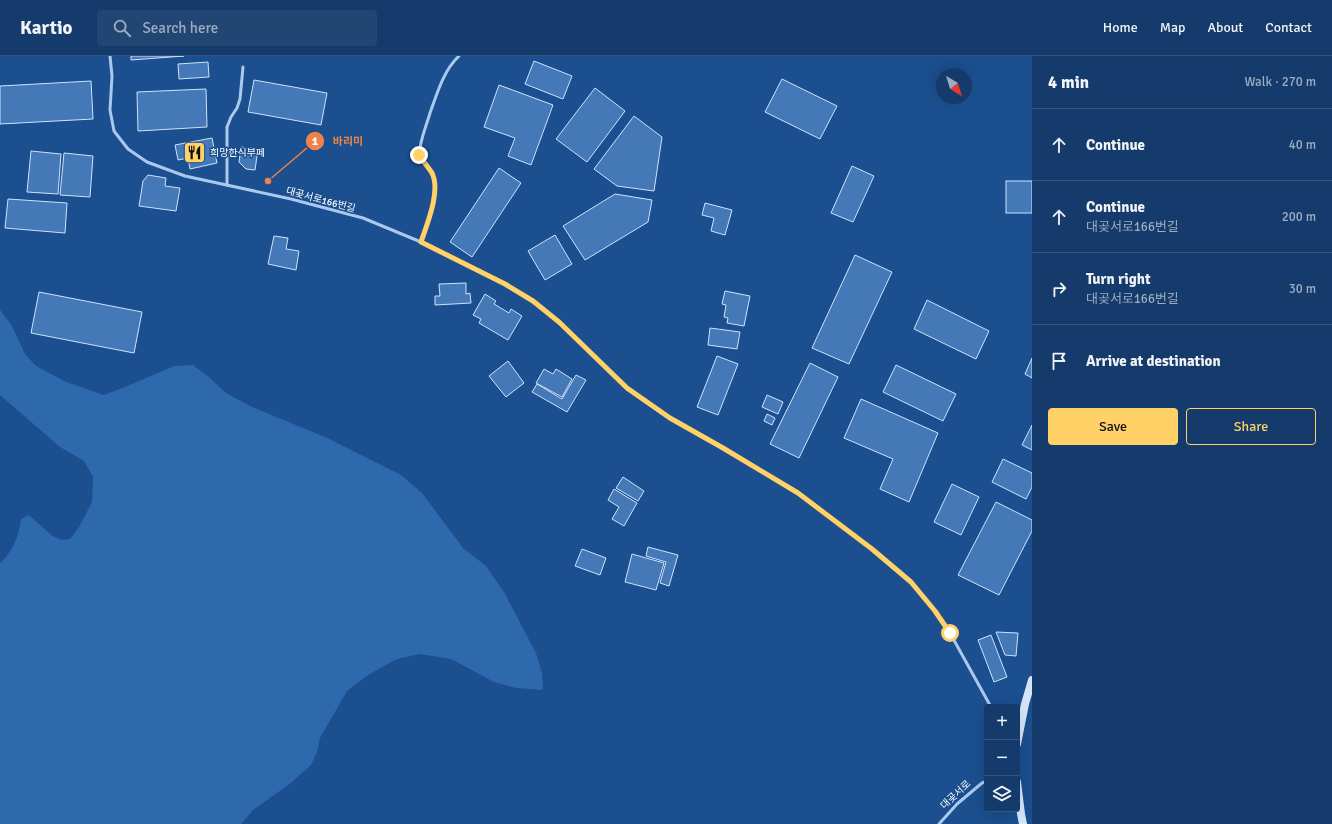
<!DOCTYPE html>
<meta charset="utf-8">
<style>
:root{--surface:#143b6b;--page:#214673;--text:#f1f3f6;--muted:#9dadc1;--line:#33557e;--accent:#ffd166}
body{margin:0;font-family:Signika,"Noto Sans KR",sans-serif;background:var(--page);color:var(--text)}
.controls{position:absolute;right:12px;bottom:12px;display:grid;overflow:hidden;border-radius:4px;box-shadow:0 4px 16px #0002}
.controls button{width:36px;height:36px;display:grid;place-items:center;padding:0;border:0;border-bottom:1px solid var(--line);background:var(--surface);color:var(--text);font:20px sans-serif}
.compass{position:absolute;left:936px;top:12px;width:36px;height:36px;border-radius:50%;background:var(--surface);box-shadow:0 4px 16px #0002;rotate:142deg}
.stop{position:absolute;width:12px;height:12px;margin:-9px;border:3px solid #ffd166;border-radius:50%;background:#fff}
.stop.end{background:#ffd166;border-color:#fff;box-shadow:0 1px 4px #0008}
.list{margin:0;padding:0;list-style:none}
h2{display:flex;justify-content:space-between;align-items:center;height:52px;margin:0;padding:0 16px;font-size:17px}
h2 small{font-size:13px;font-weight:400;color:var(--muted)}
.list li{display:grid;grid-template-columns:26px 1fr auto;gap:12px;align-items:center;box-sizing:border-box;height:72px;padding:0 16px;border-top:1px solid var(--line)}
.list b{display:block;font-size:15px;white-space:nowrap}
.list p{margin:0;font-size:13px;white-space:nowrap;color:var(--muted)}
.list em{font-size:13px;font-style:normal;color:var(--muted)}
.actions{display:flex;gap:8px;padding:12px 16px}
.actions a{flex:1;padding:9px 0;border:1px solid var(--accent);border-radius:4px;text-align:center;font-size:14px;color:var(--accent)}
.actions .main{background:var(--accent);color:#111}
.icon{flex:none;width:22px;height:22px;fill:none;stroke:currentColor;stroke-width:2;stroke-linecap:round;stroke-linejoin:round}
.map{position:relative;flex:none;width:1032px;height:768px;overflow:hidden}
header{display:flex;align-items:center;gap:24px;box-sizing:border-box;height:56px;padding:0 20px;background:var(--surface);border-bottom:1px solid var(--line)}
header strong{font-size:19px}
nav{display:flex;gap:22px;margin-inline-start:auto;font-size:14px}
.search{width:280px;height:36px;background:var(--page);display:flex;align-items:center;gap:10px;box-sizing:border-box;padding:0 14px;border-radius:4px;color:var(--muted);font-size:15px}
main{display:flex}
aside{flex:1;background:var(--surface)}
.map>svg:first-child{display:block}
.green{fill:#2e69ad}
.building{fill:#4478b7;stroke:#cfe3fa}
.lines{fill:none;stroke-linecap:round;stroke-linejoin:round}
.lane{stroke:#a9c9ee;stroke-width:3}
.secondary{stroke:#d6e6fa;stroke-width:8}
.route{stroke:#ffd166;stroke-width:5}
.labels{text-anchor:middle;stroke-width:3;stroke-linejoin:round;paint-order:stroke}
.poi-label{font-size:10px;fill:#fff;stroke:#1b4f8f;text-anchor:start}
.street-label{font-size:10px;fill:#fff;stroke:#1b4f8f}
.leader{fill:none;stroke:#ee8249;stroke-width:1.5}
.callout-dot{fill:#ee8249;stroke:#1b4f8f;stroke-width:1.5}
.mark-label{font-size:12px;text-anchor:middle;font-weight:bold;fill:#fff}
.callout-label{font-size:11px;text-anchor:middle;font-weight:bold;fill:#ee8249;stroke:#1b4f8f;stroke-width:3;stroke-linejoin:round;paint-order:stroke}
</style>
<header>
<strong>Kartio</strong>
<div class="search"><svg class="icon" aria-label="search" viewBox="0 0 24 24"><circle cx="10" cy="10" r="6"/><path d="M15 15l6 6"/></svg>Search here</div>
<nav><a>Home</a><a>Map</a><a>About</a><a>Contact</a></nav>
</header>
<main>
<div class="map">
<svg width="1032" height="768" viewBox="0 0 1032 768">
<rect width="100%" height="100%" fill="#1b4f8f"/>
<path class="green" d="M 0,254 L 12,270 L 25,298 L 36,310 L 66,326 L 104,339 L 125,331 L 174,310 L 193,309 L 209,321 L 226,337 L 252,351 L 327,382 L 401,419 L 422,437 L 463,492 L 486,510 L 504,536 L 536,597 L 542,617 L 543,634 L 516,632 L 494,626 L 451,603 L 420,598 L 397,603 L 368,619 L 347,635 L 320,682 L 317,696 L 311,709 L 291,727 L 253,754 L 241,768 L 0,768 L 0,507 C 13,496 19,479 21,463 L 29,459 L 51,479 L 61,484 L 70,483 L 79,471 L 92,446 L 93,421 L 84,405 L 60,391 L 0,339 Z"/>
<g class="building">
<path d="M 131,0 L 184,0 L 131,4 Z"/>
<path d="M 534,5 L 572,20 L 563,43 L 525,28 Z"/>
<path d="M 208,6 L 209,21 L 179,23 L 178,8 Z"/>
<path d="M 782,23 L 837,50 L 820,83 L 765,56 Z"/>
<path d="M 254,24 L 327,37 L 321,69 L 248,56 Z"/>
<path d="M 91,25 L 93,63 L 0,68 L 0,30 Z"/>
<path d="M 499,29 L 553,49 L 531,109 L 508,100 L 515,82 L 484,71 Z"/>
<path d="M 595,32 L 625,55 L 587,106 L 556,83 Z"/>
<path d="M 206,33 L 207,71 L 138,75 L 137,36 Z"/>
<path d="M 634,60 L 662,81 L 654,135 L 617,130 L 594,113 Z"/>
<path d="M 212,82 L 217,107 L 190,113 L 188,102 L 178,104 L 175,89 Z"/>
<path d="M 241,91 L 258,93 L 255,114 L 246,113 L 239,106 Z"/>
<path d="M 31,95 L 61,98 L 58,138 L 27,136 Z"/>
<path d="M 64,97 L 93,100 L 90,141 L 60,139 Z"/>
<path d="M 852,110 L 874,120 L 853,166 L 831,157 Z"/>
<path d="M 499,112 L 521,127 L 472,201 L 450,186 Z"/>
<path d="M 148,119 L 166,122 L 165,130 L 180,132 L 176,155 L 139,150 L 143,125 Z"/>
<rect x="1006" y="125" width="26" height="32"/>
<path d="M 615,138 L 652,144 L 648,166 L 585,204 L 563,170 Z"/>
<path d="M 8,143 L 67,147 L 65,177 L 5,172 Z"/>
<path d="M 705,147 L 732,154 L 725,179 L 711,175 L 714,162 L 702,159 Z"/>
<path d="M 555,179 L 572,208 L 545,224 L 528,195 Z"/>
<path d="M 274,180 L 288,182 L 286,193 L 299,195 L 296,214 L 268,208 Z"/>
<path d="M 855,199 L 892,216 L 849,308 L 812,292 Z"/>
<path d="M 466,227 L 466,238 L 470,237 L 471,247 L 435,249 L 435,240 L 440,240 L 439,228 Z"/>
<path d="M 725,235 L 750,240 L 744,270 L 727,267 L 728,262 L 724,261 L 726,249 L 722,248 Z"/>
<path d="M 39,236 L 142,256 L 134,297 L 31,277 Z"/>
<path d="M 485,238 L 496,245 L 494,248 L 509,257 L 511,253 L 522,260 L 508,284 L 479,267 L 481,263 L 473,259 Z"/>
<path d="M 927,244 L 989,275 L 976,303 L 914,273 Z"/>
<path d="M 710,272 L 740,276 L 737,293 L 708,289 Z"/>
<path d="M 717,300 L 738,308 L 718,359 L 697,351 Z"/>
<path d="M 1032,302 L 1032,322 L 1025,318 Z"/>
<path d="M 508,305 L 524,327 L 506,341 L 489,320 Z"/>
<path d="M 810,307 L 838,321 L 799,402 L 770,388 Z"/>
<path d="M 896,309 L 956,338 L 943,365 L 883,336 Z"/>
<path d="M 544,313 L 553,318 L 556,313 L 572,323 L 562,341 L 536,327 Z"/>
<path d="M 576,319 L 586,324 L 567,356 L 532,336 L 537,328 L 562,343 Z"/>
<path d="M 767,339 L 783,346 L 778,358 L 762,351 Z"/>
<path d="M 861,343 L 938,377 L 909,446 L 880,433 L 893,403 L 844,382 Z"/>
<path d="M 767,358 L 775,362 L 772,369 L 764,365 Z"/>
<path d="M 1032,369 L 1032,394 L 1022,389 Z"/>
<path d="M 1003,403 L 1032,417 L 1032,431 L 1026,443 L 992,426 Z"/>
<path d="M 623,421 L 644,435 L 638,445 L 616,432 Z"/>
<path d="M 952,428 L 979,441 L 961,479 L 934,466 Z"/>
<path d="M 614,433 L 637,447 L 624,470 L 612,463 L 619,451 L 608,444 Z"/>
<path d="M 996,446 L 1032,464 L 1032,475 L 999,539 L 958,519 Z"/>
<path d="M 648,491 L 678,499 L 669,530 L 660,527 L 666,506 L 646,500 Z"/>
<path d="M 582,493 L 606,502 L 600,519 L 575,510 Z"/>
<path d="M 632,498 L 664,507 L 656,534 L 625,526 Z"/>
<path d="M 996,576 L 1018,577 L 1016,600 L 1005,599 Z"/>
<path d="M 991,579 L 1007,621 L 994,626 L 978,584 Z"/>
</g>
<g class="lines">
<g class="lane">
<path d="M 110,0 L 112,20 L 110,54 L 114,75 L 128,93 L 147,106 L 185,120 L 291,143 L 363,162 L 421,186 L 505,228 L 533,245 L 559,266 L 627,333 L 670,363 L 723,392 L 798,437 L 872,493 L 911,526 L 935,555 L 950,577 L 991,651"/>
<path d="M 227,129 L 227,71 L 231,61 L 237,52 L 240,43 L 243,11"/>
<path d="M 421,186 C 427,168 441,135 432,117 C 428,111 423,105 419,99 C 420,84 426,71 430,57 C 437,38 443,15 459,0"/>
<path d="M 939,768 L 957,748 L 982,727 L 987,725"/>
</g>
<g class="secondary">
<path d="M 1017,688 L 1025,648 L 1032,624"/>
<path d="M 1017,726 L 1021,758 L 1023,768"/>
</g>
</g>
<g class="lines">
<path class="route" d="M 419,99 C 423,105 428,111 432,117 C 441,135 427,168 421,186 L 505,228 L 533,245 L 559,266 L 627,332 L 670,362 L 723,392 L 798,437 L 872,493 L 911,526 L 935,555 L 950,577"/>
</g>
<defs>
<symbol id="restaurant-square" viewBox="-11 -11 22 22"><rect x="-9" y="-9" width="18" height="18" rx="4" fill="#ffd166" stroke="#1b4f8f"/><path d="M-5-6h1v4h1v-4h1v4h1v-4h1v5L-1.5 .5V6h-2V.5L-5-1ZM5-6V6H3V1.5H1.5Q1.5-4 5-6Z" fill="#111"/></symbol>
</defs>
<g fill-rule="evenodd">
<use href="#restaurant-square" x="182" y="84" width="25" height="25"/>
</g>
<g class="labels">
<g class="poi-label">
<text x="210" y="100">희망한식부페</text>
</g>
<g class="street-label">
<text transform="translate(321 143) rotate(15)" y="4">대곶서로166번길</text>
<text transform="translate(955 738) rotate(-43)" y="4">대곶서로</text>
</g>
</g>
<path class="leader" d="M268 125L315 85"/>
<g class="callout-dot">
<circle cx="268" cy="125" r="4"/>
<circle cx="315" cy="85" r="10"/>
</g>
<g class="mark-label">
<text x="315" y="89">1</text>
</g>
<g class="callout-label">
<text x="348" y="89">바리미</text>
</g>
</svg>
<div class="controls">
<button>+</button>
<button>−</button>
<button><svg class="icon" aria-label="layers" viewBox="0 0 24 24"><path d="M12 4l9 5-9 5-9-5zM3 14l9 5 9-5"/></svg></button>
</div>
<svg class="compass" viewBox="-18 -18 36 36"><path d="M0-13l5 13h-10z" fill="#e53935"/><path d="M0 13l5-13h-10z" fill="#9dadc1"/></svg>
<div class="stop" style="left:950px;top:577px"></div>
<div class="stop end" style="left:419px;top:99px"></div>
</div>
<aside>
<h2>4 min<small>Walk · 270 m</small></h2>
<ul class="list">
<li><svg class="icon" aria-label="ahead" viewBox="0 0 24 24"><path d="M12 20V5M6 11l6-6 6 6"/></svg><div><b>Continue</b></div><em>40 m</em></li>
<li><svg class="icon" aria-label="ahead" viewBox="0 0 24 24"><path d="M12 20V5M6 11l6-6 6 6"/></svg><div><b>Continue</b><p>대곶서로166번길</p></div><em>200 m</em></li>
<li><svg class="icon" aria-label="right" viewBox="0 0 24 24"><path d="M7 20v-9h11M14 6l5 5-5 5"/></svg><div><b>Turn right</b><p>대곶서로166번길</p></div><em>30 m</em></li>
<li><svg class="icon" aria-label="arrive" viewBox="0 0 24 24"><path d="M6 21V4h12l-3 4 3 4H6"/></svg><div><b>Arrive at destination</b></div></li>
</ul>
<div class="actions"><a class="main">Save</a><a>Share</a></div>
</aside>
</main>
